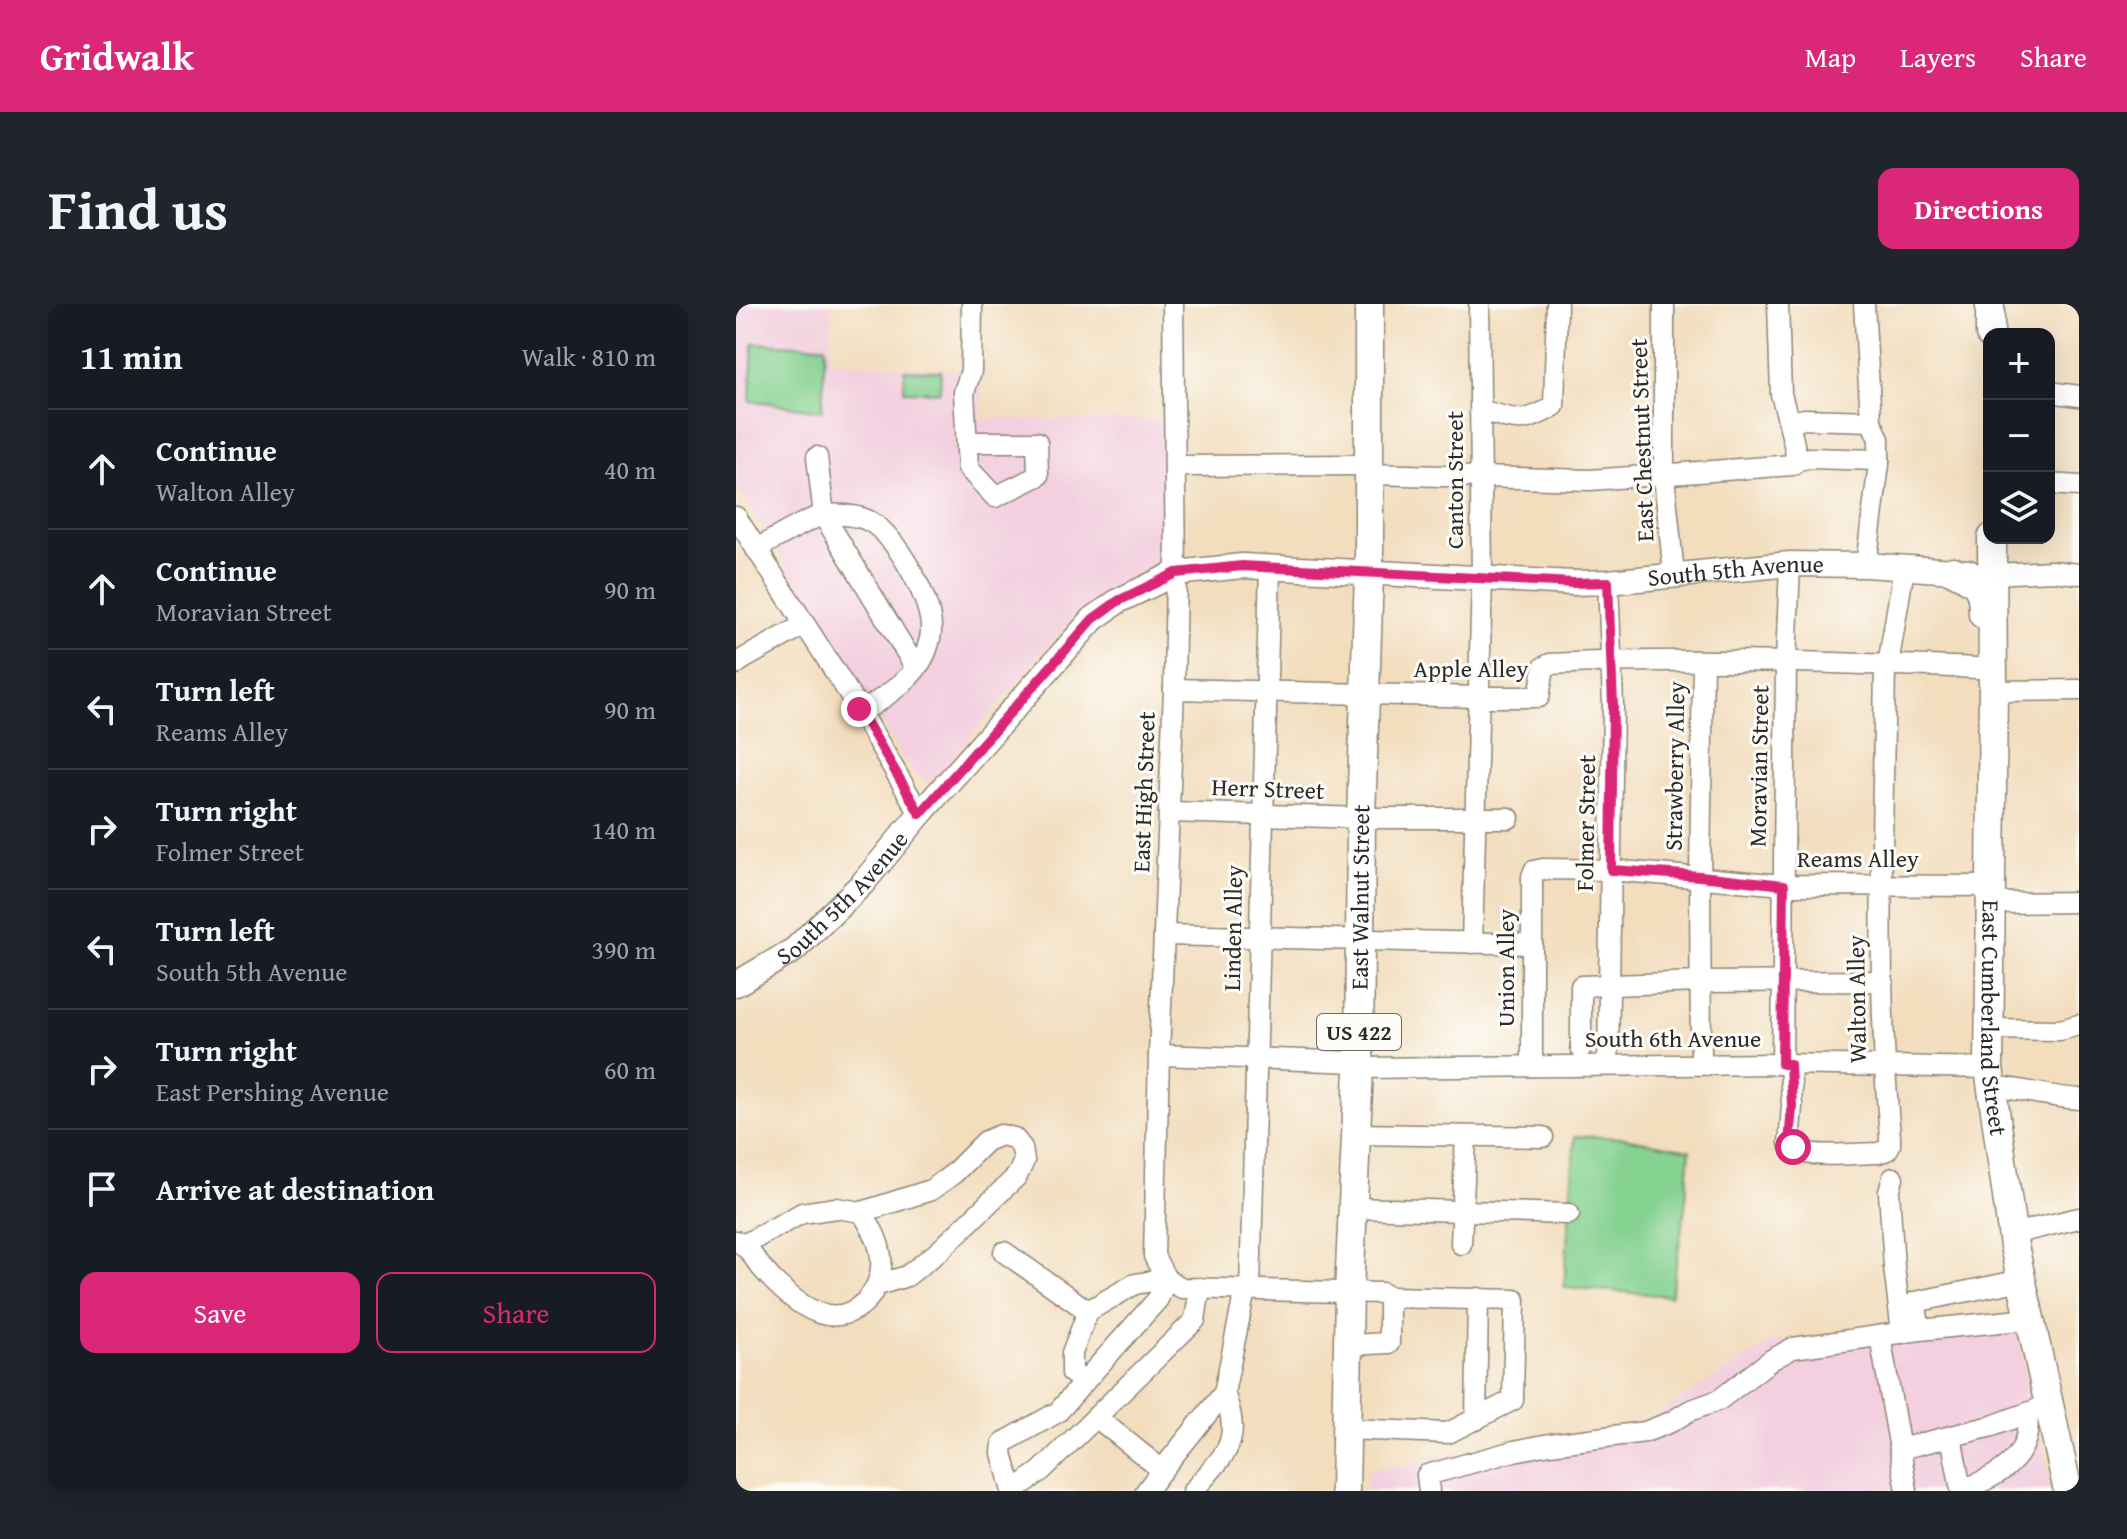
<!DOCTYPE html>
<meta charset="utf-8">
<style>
:root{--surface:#171b24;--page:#20242c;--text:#f1f3f6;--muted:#9ea1a6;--line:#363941;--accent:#db2777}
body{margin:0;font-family:"Gentium Book Plus",serif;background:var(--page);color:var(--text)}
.controls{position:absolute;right:24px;top:24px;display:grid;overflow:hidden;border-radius:16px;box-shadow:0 8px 32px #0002}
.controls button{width:72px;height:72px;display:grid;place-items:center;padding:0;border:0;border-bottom:2px solid var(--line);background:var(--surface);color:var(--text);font:40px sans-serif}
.stop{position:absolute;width:24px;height:24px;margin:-18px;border:6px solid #db2777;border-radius:50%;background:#fff}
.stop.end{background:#db2777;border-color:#fff;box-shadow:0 2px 8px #0008}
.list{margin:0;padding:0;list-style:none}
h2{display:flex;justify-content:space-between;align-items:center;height:104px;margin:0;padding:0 32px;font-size:34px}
h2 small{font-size:26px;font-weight:400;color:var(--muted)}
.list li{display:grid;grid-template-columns:52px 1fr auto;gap:24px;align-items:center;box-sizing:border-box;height:120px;padding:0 32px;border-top:2px solid var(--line)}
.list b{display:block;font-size:30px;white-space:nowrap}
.list p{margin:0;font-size:26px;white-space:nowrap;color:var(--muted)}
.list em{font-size:26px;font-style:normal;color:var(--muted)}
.actions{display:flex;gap:16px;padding:24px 32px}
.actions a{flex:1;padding:18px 0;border:2px solid var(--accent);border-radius:16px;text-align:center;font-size:28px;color:var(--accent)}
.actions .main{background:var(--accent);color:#fff}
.icon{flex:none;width:44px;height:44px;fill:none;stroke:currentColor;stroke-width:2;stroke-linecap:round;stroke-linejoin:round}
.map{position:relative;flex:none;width:1343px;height:1187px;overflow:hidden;border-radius:16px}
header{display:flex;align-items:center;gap:48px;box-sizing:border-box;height:112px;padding:0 40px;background:var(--accent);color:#fff}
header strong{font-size:38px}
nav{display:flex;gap:44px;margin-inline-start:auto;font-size:28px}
.intro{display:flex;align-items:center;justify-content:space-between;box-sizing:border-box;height:192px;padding:0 48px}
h1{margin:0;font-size:56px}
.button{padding:20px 36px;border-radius:16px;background:var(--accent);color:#fff;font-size:28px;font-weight:700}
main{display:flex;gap:48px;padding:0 48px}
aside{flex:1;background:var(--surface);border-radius:16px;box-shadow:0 8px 32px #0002}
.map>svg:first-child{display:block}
.built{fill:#f3cfdf}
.green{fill:#86d291;stroke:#587e5e;stroke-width:2}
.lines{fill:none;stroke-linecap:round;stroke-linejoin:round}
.minor-casing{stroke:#8e8474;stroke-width:23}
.major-casing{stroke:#8e8474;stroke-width:27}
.highway-casing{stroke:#8e8474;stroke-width:31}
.minor{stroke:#fff;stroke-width:20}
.major{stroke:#fff;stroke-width:24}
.highway{stroke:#fff;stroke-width:28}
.route{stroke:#db2777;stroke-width:10}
.labels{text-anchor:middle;stroke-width:6;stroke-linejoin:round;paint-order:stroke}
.shield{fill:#fdfcf7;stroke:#6a6a68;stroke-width:2}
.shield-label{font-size:22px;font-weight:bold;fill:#2b2b2b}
.street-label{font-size:24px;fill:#2b2b2b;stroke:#fdfcf7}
</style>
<header>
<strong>Gridwalk</strong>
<nav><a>Map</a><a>Layers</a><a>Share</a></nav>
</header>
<div class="intro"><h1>Find us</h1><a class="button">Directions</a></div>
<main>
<aside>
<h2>11 min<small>Walk · 810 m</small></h2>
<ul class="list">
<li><svg class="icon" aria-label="ahead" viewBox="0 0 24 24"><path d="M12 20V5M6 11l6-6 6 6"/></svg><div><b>Continue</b><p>Walton Alley</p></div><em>40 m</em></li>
<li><svg class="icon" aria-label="ahead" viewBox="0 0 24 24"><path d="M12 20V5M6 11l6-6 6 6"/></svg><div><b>Continue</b><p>Moravian Street</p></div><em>90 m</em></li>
<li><svg class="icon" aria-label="left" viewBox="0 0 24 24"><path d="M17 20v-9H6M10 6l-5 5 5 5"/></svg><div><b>Turn left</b><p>Reams Alley</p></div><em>90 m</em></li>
<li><svg class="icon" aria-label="right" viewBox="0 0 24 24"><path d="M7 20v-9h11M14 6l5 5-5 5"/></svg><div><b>Turn right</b><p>Folmer Street</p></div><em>140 m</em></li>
<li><svg class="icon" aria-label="left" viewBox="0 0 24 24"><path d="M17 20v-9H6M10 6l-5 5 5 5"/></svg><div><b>Turn left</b><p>South 5th Avenue</p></div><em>390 m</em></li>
<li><svg class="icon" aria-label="right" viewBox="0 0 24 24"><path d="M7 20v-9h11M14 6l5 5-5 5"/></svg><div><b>Turn right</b><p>East Pershing Avenue</p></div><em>60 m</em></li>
<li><svg class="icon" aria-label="arrive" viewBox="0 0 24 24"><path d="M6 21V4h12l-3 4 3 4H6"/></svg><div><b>Arrive at destination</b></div></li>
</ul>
<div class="actions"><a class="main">Save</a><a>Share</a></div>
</aside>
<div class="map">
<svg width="1343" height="1187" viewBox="0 0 1343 1187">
<rect width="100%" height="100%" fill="#fdfcf7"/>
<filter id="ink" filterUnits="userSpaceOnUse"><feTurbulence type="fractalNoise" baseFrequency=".0125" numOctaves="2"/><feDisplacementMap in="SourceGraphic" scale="16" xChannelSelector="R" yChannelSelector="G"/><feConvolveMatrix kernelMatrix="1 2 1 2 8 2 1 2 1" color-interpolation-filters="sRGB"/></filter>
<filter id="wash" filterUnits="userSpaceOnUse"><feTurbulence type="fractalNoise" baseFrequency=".006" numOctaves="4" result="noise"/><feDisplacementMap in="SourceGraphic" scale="32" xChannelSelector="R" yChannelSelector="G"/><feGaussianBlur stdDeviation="1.8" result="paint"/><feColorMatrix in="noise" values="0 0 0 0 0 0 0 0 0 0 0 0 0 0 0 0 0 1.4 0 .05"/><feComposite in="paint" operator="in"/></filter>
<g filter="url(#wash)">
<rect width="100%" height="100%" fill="#f2ddbd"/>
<g class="built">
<path d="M 0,0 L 96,0 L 94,57 L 245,68 L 245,115 L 427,116 L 427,234 L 425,249 L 416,261 L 354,298 L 316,336 L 196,478 L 179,472 L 0,181 Z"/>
<path d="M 1277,1014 L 1316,1187 L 630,1187 L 630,1168 L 736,1146 L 909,1118 L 1036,1038 L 1136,1025 Z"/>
</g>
<g class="green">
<path d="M 17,39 L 89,42 L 86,107 C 62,105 39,98 14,97 Z"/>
<path d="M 168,66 L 205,67 L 204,88 L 168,87 Z"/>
<path d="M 839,832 L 888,834 L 954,846 L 949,904 L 935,992 L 828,983 Z"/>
</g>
</g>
<g filter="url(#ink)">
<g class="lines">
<defs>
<g id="minor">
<path d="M 928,0 L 928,172 L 938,271"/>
<path d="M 1042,0 L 1045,90 L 1053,119"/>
<path d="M 1128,0 L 1135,117 L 1143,135 L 1143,160 L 1130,261"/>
<path d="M 1313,88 L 1343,92"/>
<path d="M 745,106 C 780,116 785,122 818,102 L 821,0"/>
<path d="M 231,138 L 301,138 L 302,172 L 259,193 L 232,164 L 228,88 L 235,67 L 236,0"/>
<path d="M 81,153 L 88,212 L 180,364"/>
<path d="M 1060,156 L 1074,154 L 1143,156"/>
<path d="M 439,162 L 633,161"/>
<path d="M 633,170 L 854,176 L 1057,161 L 1060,149 L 1053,119 L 1068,115 L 1135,117"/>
<path d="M 1313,180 L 1343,182"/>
<path d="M 0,213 L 123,405 L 184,510"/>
<path d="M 20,245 C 36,237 72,214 86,212 C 100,209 123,211 135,218 C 161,234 193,292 195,322 C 196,331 192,344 188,352 C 175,378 147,393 125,409"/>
<path d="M 1256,270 L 1316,267 L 1343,270"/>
<path d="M 0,360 L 9,354 L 68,321"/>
<path d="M 1152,361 L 1168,264"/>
<path d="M 438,385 L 743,393 L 803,393 L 808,363 L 814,360 C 959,353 1103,359 1248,364"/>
<path d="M 1257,387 L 1343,386"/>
<path d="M 433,508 L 625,514 L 773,514"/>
<path d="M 1255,599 L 1343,598"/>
<path d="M 428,631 L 796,640"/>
<path d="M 736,639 L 746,274 L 743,0"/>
<path d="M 1253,725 L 1324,726 L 1343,721"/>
<path d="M 845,744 L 845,682 L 965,678 L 1147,677"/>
<path d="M 423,751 L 622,758"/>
<path d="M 965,760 L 964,572 L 967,357"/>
<path d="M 1046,760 L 1050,358 L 1054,260"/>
<path d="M 1054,760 L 1056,802 L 1053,839 C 1057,843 1058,845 1063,847 C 1080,854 1123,849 1142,849 L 1151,846 L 1154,841 L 1154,833 C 1140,676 1147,518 1149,361"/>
<path d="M 872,761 L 877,401 L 872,278"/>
<path d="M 796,762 L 796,573 L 798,567 L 807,565 L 875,566 L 1048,581 L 1256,582"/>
<path d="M 623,764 L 1046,760 L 1253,764"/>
<path d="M 1255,782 C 1285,785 1313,793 1343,795"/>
<path d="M 619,830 L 807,833"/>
<path d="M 1157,874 L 1153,888 L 1158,963 L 1166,1029"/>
<path d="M 616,904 L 833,910"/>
<path d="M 1276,930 L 1343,914"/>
<path d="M 0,937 C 12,942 17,953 25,963 C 39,980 62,1002 83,1009 C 118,1021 149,987 145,953 C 143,936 135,923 126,908"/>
<path d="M 9,940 L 66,909 L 100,904 L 126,908 L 195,886 L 217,870 L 250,837 L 265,831 L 278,834 L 286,844 L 288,857 L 281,872 L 202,948 L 171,972 L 142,981"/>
<path d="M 725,940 L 730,832"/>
<path d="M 268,948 L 352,1007"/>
<path d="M 430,975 L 418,952 L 423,751 L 438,385 L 440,269 L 437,0"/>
<path d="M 430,975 L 446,984 L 646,989 L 653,993 L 653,1039 L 612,1041"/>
<path d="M 514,986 L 534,263"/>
<path d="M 1184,1026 L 1179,998 L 1286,976"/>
<path d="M 1144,1032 L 1164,1145"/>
<path d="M 348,1078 L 422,995 L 430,975"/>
<path d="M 360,1113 L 426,1166 L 488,1089 L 509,986"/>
<path d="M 740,1116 L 742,994"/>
<path d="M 610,1125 L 712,1129 L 777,1096 L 779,996 L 653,993"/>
<path d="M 1215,1132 L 1225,1186 C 1262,1173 1297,1154 1291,1110"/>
<path d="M 276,1187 L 266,1149 L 267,1139 L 322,1108 L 348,1078 L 336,1069 L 336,1049 L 352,1007 L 399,980 L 430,975"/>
<path d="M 277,1187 L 305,1167 L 459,1016 L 464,984"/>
<path d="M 410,1187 L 426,1166"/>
<path d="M 457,1187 C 488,1150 508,1140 488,1089"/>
<path d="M 693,1187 L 691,1171 L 778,1147 L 814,1140 L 909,1128 L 935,1118 L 953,1107 L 983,1096 L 1035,1056 L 1057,1044 L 1184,1026 L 1294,1015"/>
<path d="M 1171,1187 L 1164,1145 L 1256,1122 L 1313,1101"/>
</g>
<g id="major">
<path id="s1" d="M 0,680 L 58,646 L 127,579 L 184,510 L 357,315 L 382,297 L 440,269 L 506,262 L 838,279 L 872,278 L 1054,260 L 1130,261 L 1233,268"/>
</g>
<g id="highway">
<path d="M 1254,0 L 1254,30"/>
<path id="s2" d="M 1256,234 L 1257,387 L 1253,764 L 1278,942 L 1332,1187"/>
<path d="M 1217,267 C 1242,279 1247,282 1247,310"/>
<path id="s3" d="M 609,1187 L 613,989 L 623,764 L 625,514 L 633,269 L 633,0"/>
</g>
</defs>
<use href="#minor" class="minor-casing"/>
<use href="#major" class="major-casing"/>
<use href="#highway" class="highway-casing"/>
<use href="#minor" class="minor"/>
<use href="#major" class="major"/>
<use href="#highway" class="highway"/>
</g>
</g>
<g class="lines" filter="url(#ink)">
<path class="route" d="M 123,405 L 184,510 L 357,315 L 382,297 L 440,269 L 506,262 L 838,279 L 872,278 L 877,401 L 875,566 L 964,572 L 1048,581 L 1046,760 L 1054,760 L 1056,802 L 1053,839 L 1057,843"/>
</g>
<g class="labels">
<rect class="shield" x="581" y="710" width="84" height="36" rx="6"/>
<g class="shield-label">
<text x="623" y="736">US 422</text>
</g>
<g class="street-label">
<text transform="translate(906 136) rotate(-92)" y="8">East Chestnut Street</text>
<text transform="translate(719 176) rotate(-90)" y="8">Canton Street</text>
<text dy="8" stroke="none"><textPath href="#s1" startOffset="1170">South 5th Avenue</textPath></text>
<text x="735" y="373">Apple Alley</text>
<text transform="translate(939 462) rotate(-89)" y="8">Strawberry Alley</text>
<text transform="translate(1023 462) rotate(-89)" y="8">Moravian Street</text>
<text transform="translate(532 485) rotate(2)" y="8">Herr Street</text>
<text transform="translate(408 488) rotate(-88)" y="8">East High Street</text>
<text transform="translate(850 519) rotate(-89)" y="8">Folmer Street</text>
<text x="1122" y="563">Reams Alley</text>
<text dy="8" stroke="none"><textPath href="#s1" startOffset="138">South 5th Avenue</textPath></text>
<text dy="8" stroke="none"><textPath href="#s3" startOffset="594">East Walnut Street</textPath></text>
<text transform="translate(497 624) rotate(-89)" y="8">Linden Alley</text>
<text transform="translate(770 664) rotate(-90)" y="8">Union Alley</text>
<text transform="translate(1121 695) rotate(-91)" y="8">Walton Alley</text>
<text dy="8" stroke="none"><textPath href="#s2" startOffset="480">East Cumberland Street</textPath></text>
<text x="937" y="743">South 6th Avenue</text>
</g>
</g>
</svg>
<div class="controls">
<button>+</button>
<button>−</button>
<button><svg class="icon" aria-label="layers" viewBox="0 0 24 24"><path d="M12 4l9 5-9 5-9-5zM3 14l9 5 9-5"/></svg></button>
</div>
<div class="stop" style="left:1057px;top:843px"></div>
<div class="stop end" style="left:123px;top:405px"></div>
</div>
</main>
